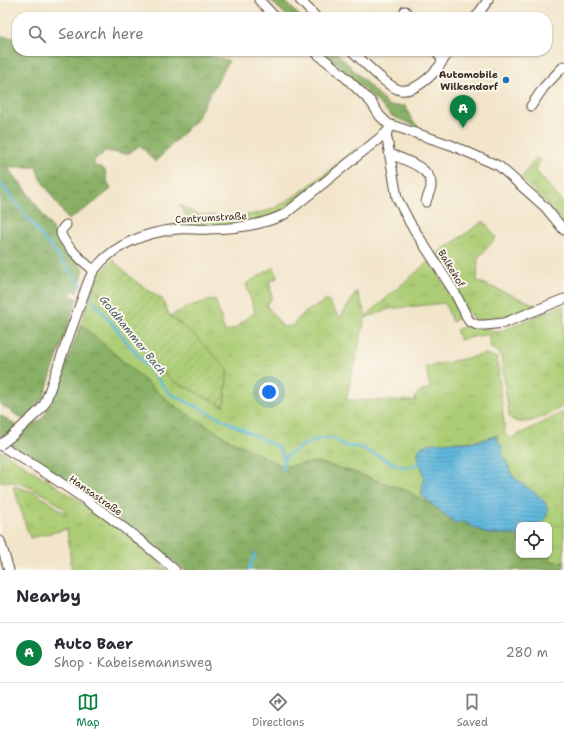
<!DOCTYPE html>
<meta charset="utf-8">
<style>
:root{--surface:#fff;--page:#f7f7f7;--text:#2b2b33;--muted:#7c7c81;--line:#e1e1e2;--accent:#0b8043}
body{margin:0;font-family:"Shantell Sans",sans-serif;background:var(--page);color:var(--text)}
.controls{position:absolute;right:12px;bottom:12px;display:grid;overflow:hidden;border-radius:8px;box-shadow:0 1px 3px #0004}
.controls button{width:36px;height:36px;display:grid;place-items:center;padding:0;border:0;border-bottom:1px solid var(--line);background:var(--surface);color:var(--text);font:20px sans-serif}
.you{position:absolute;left:269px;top:392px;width:14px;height:14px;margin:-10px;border:3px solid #fff;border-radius:50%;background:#1a73e8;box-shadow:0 0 0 6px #1a73e833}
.badge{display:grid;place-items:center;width:26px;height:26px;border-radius:50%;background:var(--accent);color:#fff;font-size:13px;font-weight:700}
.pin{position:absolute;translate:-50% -33px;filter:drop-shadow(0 1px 2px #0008)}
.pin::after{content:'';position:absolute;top:21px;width:14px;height:12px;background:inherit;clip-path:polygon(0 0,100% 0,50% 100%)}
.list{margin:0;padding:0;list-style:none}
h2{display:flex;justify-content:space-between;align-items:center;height:52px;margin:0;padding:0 16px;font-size:17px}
h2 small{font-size:13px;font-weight:400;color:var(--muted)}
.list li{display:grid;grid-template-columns:26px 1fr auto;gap:12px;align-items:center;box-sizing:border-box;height:60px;padding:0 16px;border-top:1px solid var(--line)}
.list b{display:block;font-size:15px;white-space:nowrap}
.list p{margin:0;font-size:13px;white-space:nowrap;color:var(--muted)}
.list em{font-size:13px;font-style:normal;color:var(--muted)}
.icon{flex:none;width:22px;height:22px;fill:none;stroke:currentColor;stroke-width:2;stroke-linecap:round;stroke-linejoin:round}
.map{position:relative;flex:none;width:564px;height:570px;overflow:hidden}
.search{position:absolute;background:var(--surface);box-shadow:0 1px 3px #0004;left:12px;right:12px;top:12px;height:44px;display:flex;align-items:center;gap:10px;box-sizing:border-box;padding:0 14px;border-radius:16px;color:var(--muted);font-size:15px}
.sheet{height:112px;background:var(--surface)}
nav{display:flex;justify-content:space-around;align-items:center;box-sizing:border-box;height:56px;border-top:1px solid var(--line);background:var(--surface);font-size:11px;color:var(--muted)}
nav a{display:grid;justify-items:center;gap:2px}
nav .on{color:var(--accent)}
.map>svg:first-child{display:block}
.grass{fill:url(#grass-tufts);stroke:#747c4a}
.forest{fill:url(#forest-crowns);stroke:#626d42}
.garden{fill:url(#garden-furrows);stroke:#747c4a}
.water{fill:url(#water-rules);stroke:#4e717e}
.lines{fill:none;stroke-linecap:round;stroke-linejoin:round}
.stream{stroke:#61b8de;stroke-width:2.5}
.minor-casing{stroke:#564638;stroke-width:11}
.minor{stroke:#fff;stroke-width:9}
.minor-bridge-casing{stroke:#564638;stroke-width:11;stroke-linecap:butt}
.minor-bridge{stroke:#fff;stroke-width:9}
.poi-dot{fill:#1f6fb2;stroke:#fbf7ec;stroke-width:1.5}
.labels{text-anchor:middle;stroke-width:4;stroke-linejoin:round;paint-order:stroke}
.poi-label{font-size:10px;font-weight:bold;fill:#3b2a1e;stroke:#fbf7ec;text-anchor:end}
.street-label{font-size:10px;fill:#3b2a1e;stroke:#fbf7ec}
.water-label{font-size:11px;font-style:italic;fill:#485c61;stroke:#fbf7ec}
</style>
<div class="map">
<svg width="564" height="570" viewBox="0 0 564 570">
<defs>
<pattern id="grass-tufts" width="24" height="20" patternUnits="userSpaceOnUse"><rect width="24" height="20" fill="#accd75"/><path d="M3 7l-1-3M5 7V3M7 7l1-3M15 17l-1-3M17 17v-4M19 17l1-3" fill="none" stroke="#95b065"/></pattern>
<pattern id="forest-crowns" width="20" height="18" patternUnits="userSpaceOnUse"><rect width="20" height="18" fill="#89b066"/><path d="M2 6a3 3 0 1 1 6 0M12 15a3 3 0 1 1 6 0" fill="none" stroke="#718f53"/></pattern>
<pattern id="garden-furrows" width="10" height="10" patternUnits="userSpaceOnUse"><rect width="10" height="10" fill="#accd75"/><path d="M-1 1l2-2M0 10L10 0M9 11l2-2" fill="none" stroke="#95b065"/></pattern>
<pattern id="water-rules" width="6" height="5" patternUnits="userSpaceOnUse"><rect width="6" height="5" fill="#61b8de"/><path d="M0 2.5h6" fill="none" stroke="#5196b3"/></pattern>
</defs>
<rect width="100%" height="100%" fill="#fbf7ec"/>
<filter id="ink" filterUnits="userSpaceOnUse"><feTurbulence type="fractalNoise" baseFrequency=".025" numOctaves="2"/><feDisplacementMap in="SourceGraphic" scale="8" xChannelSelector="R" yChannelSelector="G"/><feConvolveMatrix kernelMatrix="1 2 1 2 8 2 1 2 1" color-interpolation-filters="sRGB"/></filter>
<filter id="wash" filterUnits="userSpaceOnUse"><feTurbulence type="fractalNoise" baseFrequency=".012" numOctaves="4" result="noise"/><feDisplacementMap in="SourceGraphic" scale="16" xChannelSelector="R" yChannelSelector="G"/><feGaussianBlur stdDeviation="0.9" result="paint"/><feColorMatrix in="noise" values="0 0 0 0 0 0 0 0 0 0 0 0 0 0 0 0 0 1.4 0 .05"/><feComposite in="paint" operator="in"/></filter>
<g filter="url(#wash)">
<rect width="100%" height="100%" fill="#f2e5ca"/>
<g class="grass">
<path d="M 358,147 L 361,150 L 278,214 L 258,221 L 219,227 L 189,225 L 188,220 L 180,205 C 194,215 203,216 220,216 C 238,217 258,215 274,208 C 302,195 333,166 358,147 Z"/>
<path d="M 536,158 L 540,160 L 536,171 L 564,204 L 564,224 L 552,209 L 525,182 L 522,178 L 523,176 Z"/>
<path d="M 484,221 L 496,238 L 478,258 L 477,281 L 536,305 C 518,314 491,327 471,317 L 435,255 Z"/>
<path d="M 430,260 L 458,310 L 456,320 L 452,322 L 445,303 L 389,309 L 365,318 L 346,400 L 415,401 L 415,397 L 418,393 L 430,388 L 426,367 L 486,354 L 497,358 L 505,433 L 509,439 L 564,412 L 564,562 L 550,561 L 549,525 L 540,525 L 545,520 L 511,473 L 507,463 L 501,453 L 497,436 L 495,436 C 472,445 446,440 422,446 L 418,454 L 424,474 L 424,483 L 421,494 L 423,497 L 431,504 L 428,504 L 410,492 L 353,472 L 318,462 L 289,466 L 280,465 L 228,439 L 170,403 L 81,324 L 93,286 L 157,365 L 170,379 L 224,406 L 228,369 L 193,334 L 170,316 L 189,306 L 215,299 L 225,332 L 234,329 L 255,312 L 246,284 L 274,267 L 277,278 L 269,281 L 272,298 L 266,305 L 283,327 L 292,326 L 304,313 L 327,300 L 340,318 L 357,291 L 366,316 Z"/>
<path d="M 564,305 L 564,406 C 551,413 519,432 509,416 L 501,356 L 498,351 L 491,349 L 488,334 L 460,340 L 456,330 L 466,326 L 490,328 L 493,332 L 499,332 Z"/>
<path d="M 1,451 C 45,478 89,506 130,538 C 142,548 154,559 167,570 L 72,570 L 67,529 L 30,538 L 13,486 L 34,492 L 65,513 L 65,509 C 46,496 24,479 0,482 L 0,452 Z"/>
</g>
<g class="forest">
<path d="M 270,0 L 284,0 L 301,17 L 288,17 Z"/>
<path d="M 0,36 L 17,38 L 17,51 L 152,51 L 210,56 L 229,61 L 194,122 L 155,162 L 140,145 L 128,154 L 104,151 L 102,155 L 94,160 L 94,166 L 101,167 L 105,170 L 107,181 L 111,189 L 95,202 L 68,220 L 40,178 L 36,167 L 7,167 L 26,190 L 56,234 L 84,269 L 77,292 L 73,290 L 70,295 L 77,299 L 46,390 L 44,397 L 24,420 L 0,404 Z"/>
<path d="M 324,51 L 335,51 L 389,106 L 405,106 L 412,120 L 420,128 L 392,116 Z"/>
<path d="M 81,324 L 170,403 L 228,439 L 280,465 L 289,466 L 318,462 L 353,472 L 410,492 L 428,504 L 431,504 L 451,521 L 462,521 L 487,534 L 509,534 L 519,536 L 519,555 L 549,555 L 549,542 L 550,561 L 564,562 L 564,570 L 185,570 L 99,503 L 9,444 L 33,422 L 35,423 L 42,419 L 49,407 L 62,376 Z"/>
<path d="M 0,415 L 17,426 L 12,432 L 0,440 Z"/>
</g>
<path class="garden" d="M 113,260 L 135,281 L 162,299 L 170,316 L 193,334 L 228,369 L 224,406 L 177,383 L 170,379 L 157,365 L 93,286 L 103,270 Z"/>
<path class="water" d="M 495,436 L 497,436 L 498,442 L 502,446 C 501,455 504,456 507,463 C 509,467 509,471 512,475 C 524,489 564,502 540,525 L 519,525 L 519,536 L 509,534 L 487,534 L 462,521 L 457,524 L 423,497 C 420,491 425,482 423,473 C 422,467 417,458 418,452 C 421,438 460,444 471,442 C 479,441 488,439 495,436 Z"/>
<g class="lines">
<g class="stream">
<path d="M 0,183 L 83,288"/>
<path d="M 86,292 L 169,393 L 278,447 L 284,458 L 283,471"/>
<path d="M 284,458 L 302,446 L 318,439 L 333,438 L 345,446 L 359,447 L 399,466 L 411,467 L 420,463"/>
<path d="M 249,570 L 255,554"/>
</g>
</g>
</g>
<g filter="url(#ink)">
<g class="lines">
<defs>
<g id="minor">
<path d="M 259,0 L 275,17"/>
<path d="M 300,0 L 316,17"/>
<path d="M 405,11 L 410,17"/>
<path d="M 476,17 L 488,0"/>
<path d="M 314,51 L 340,72 L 371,102 L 380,116 L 388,124 L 451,145 L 499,166 L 545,207 L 564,230"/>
<path d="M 352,51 C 362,60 388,88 400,90 C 414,92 429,78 437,69 C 442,63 445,56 450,51"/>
<path d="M 436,51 L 442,59"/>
<path d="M 531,106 L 544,87 L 564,66"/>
<path d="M 386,133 L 397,198 L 410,223 L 455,293 L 469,321 L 477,325 L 485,325 L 504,323 L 564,299"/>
<path d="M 390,154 C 405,160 433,168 431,187 C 430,192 427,197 426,202"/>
<path d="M 66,225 C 64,227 61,229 61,233 C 62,242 86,265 94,270"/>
<path d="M 13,435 L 40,410 L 45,403 L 87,285 C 89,280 91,274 95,269 C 114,244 147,232 178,229 C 188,228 198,230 208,229 C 235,229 261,226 285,214 L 386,133 L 392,126"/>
<path d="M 0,445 C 60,480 122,523 175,570"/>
<path d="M 0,541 L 9,570"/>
</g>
</defs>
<use href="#minor" class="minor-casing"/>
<use href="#minor" class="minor"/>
<defs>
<path id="minor-bridge" d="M 0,445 L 13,435"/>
</defs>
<use href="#minor-bridge" class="minor-bridge-casing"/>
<use href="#minor-bridge" class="minor-bridge"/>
</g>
</g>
<circle class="poi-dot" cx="506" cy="80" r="4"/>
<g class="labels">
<g class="poi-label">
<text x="498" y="78">Automobile<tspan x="498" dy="12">Wilkendorf</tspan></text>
</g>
<g class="street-label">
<text transform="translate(211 217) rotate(-3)" y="4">Centrumstraße</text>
<text transform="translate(452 268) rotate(59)" y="4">Balkehof</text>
<text transform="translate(96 495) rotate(35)" y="4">Hansastraße</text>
</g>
<g class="water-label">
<text transform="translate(133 335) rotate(51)" y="4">Goldhammer Bach</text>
</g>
</g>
</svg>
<div class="controls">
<button><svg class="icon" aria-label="locate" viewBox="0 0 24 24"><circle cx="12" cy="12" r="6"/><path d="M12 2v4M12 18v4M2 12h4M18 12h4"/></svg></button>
</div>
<div class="you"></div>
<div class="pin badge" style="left:463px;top:128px">A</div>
<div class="search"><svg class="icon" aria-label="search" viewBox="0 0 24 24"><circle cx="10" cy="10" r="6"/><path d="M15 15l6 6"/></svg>Search here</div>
</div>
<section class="sheet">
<h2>Nearby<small></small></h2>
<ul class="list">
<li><span class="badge">A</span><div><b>Auto Baer</b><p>Shop · Kabeisemannsweg</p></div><em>280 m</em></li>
</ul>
</section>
<nav>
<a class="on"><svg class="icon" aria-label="map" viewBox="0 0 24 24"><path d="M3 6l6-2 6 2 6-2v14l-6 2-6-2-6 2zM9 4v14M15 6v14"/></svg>Map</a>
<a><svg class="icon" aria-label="directions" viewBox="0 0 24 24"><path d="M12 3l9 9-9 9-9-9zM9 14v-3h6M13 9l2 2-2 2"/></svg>Directions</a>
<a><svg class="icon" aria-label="saved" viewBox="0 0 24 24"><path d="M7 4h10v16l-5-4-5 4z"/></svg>Saved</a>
</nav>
